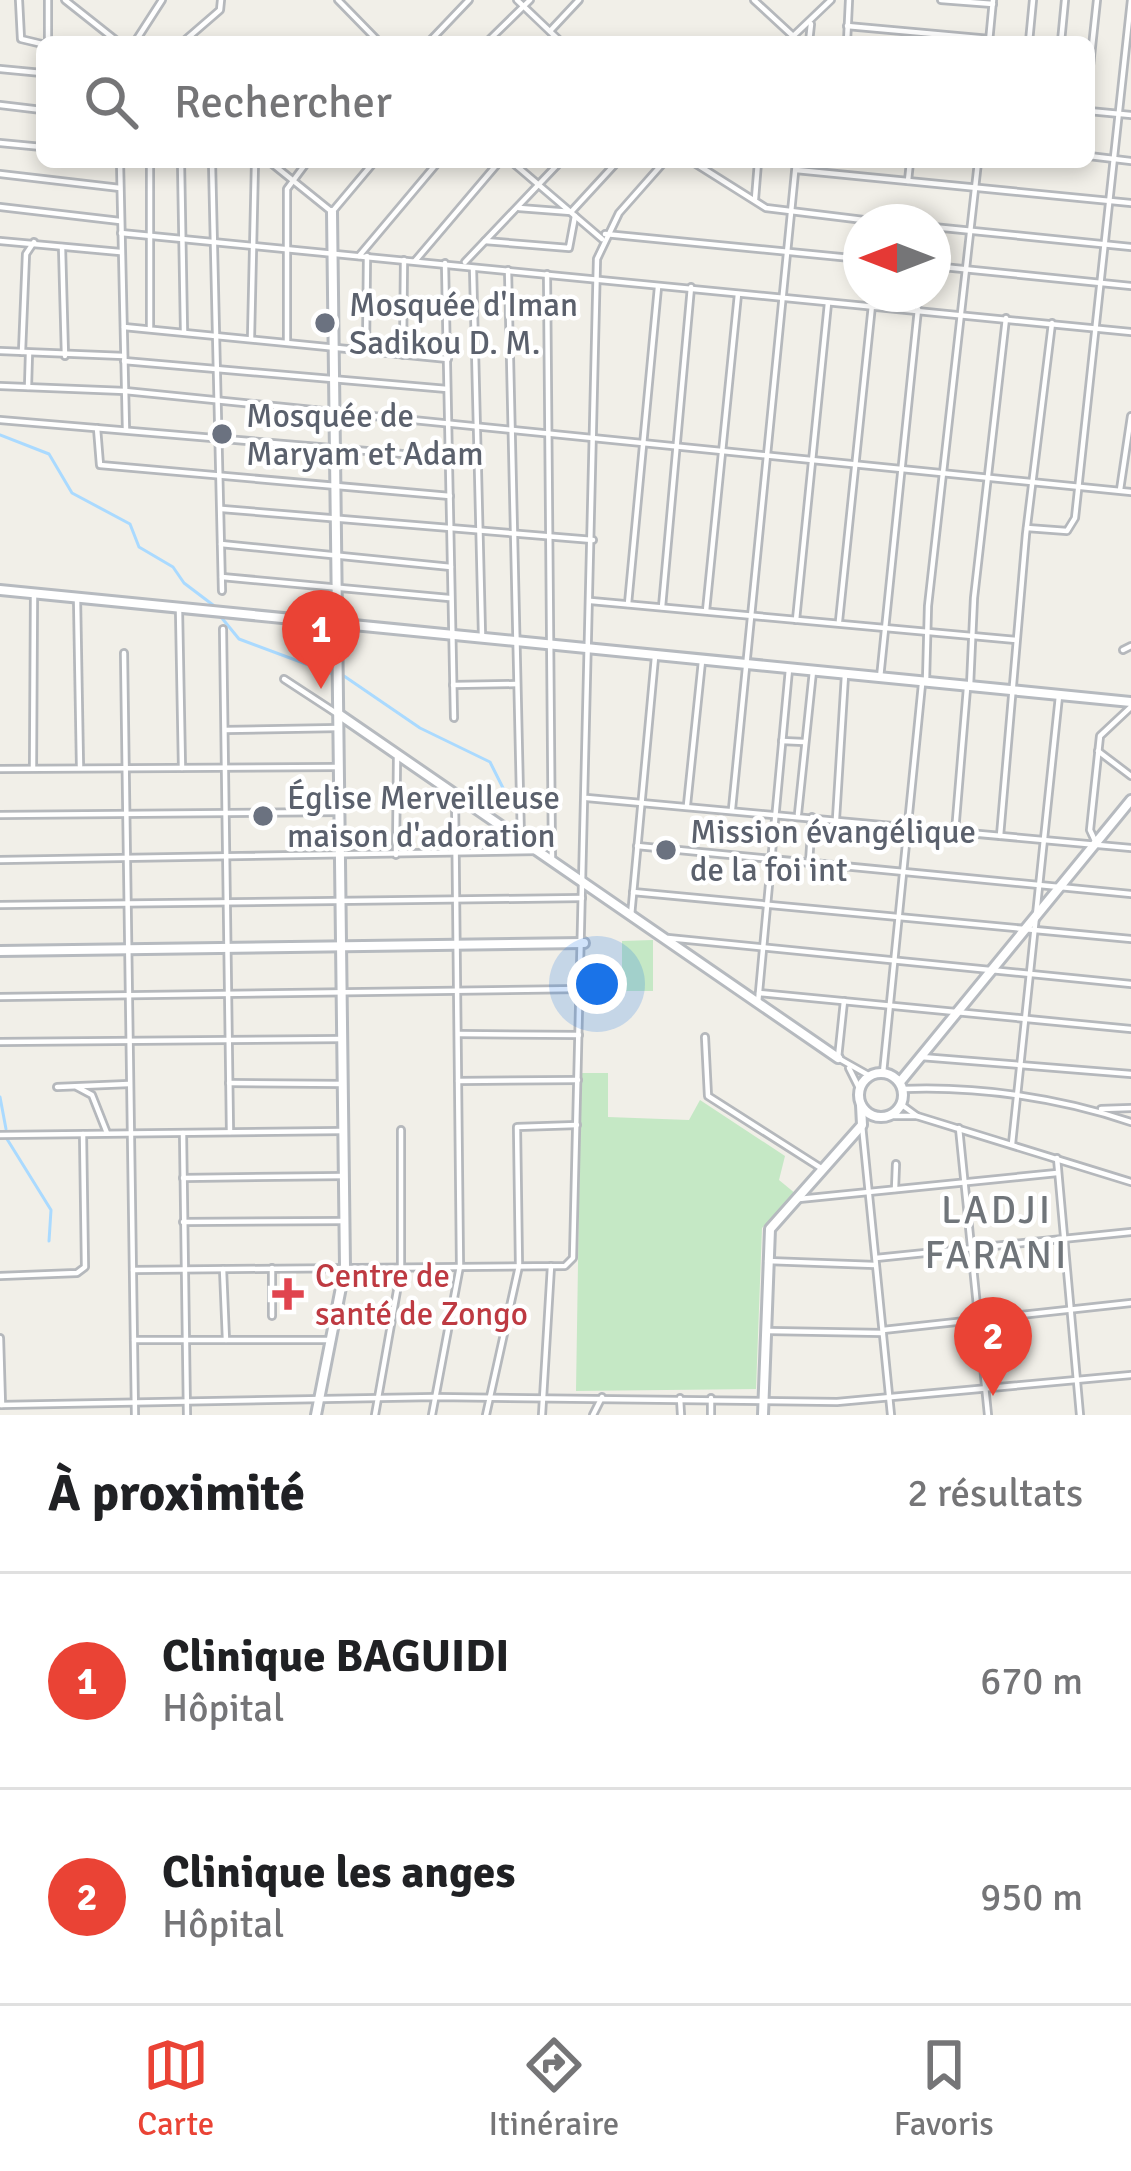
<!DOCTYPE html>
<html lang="fr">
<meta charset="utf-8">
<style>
:root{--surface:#fff;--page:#f2f2f2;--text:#202124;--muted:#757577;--line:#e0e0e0;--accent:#ea4335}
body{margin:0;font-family:Signika,sans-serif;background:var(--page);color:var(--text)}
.compass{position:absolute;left:843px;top:204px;width:108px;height:108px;border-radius:50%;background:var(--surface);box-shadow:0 6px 18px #0003;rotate:270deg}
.you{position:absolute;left:597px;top:984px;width:42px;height:42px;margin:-30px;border:9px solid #fff;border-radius:50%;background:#1a73e8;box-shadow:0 0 0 18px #1a73e833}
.badge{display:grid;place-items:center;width:78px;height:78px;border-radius:50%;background:var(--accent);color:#fff;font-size:39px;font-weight:700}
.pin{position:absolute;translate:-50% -99px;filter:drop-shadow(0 3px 6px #0008)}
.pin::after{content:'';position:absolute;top:63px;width:42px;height:36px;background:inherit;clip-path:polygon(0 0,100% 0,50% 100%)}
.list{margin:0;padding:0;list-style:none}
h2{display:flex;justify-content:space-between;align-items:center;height:156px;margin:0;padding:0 48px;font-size:51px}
h2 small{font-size:39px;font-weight:400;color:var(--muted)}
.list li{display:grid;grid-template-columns:78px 1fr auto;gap:36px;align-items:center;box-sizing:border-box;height:216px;padding:0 48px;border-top:3px solid var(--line)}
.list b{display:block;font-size:45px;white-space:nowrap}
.list p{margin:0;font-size:39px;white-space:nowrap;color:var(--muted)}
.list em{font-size:39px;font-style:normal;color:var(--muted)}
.icon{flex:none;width:66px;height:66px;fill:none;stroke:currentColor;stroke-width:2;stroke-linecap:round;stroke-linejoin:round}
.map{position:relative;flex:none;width:1131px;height:1415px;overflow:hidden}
.search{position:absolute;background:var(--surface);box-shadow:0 6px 18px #0003;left:36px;right:36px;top:36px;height:132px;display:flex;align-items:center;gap:30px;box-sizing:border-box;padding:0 42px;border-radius:18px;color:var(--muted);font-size:45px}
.sheet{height:588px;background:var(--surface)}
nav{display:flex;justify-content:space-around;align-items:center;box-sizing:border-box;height:168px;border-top:3px solid var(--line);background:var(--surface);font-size:33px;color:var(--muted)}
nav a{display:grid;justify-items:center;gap:6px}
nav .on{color:var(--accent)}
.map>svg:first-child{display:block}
.green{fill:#c5e8c5}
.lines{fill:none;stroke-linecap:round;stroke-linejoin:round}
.stream{stroke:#aadaff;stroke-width:3}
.street-casing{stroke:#b5b8bc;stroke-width:10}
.secondary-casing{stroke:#b6babf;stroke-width:14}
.street{stroke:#fff;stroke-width:4.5}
.secondary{stroke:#fff;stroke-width:8}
.worship-dot{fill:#6b7280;stroke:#fff;stroke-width:4.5}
.health-dot{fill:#e0444e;stroke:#fff;stroke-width:4.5}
.labels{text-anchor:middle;stroke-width:9;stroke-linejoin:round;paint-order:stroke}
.worship-label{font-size:33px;fill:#5b616d;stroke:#fff;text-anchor:start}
.health-label{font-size:33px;fill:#be3a42;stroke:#fff;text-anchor:start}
.quarter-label{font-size:39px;letter-spacing:3px;fill:#70757a;stroke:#fff}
</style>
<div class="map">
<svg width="1131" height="1415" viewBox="0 0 1131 1415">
<rect width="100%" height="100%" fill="#f1efe8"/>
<g class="green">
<path d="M 653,940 L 653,991 L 622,991 L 622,941 Z"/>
<path d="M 581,1073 L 608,1073 L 608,1117 L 689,1120 L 700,1100 L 785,1156 L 779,1180 L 796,1194 L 762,1228 L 756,1389 L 576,1391 Z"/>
</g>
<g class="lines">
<g class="stream">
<path d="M 0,435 L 49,454 L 72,493 L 130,524 L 139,547 L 173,567 L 184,583 L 217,608"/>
<path d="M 221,617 L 239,639 L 333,674"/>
<path d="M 344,676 L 420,728 L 490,762 L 506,794"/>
<path d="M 0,1097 L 6,1129"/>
<path d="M 7,1139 L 51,1210 L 49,1241"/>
</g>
<defs>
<g id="street">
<path d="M 19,0 L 21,39 L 42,44"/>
<path d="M 48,0 L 48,42"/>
<path d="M 65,0 L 118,42"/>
<path d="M 338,0 L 379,42"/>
<path d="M 517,0 L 561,42"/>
<path d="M 754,0 L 793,36"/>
<path d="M 941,0 L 993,4"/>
<path d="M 847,26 L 990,39"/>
<path d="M 550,31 L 579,0"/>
<path d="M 135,42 L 162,0"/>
<path d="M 183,42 L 220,10 L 221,0"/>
<path d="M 429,42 L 469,0"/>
<path d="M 487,42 L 530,0"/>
<path d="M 787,42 L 831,0"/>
<path d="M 809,42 L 811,24"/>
<path d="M 847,42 L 849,0"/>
<path d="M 989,42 L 993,0"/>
<path d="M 1029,42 L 1033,0"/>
<path d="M 1061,42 L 1065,0"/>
<path d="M 0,69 L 42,73"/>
<path d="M 1089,75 L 1097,0"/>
<path d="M 0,105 L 42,110"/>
<path d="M 1089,111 L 1131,115"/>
<path d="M 0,143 L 42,147"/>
<path d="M 1089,156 L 1131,161"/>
<path d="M 120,162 L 126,430"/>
<path d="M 181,162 L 184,331"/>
<path d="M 212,162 L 222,591"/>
<path d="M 270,162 L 332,212 L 374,162"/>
<path d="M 512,162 L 602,239"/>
<path d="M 693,162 L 766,208 L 880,222"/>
<path d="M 796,170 L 1131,203"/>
<path d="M 0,174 L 120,188"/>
<path d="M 908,181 L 910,162"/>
<path d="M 755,199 L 758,162"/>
<path d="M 0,207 L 120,221"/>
<path d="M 519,208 L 571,212 L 617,162"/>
<path d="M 933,227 L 1131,247"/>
<path d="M 121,233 L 1131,332"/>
<path d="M 605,234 L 861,259"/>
<path d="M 0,241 L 120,252"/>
<path d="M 485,241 L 569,248 L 575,216"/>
<path d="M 62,247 L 65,356"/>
<path d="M 359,256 L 438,162"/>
<path d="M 415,261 L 499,162"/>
<path d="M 465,262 L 560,162"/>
<path d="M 445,263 L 454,718"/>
<path d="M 933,266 L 1131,286"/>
<path d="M 473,268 L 482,635"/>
<path d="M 508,270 L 521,840"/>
<path d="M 547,274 L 552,862"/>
<path d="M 124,327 L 448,359"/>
<path d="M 150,327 L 150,162"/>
<path d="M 251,338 L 255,162"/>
<path d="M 287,342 L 287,189 L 307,162"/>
<path d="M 0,351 L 124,356"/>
<path d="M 366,351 L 367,256"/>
<path d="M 22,352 L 26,254 L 34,242"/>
<path d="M 403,355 L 404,260"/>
<path d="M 124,361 L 447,389"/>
<path d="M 0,386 L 125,391 L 1131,492"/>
<path d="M 28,387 L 29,353"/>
<path d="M 0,420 L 450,458"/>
<path d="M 97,428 L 100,465 L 450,496"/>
<path d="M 1120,490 L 1131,416"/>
<path d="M 222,509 L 593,540"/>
<path d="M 1027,528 L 1067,531 L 1075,518 L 1131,0"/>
<path d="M 221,544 L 451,567"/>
<path d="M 222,577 L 449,598"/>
<path d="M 77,598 L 80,766"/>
<path d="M 591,601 L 1016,640"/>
<path d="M 628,604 L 658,287"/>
<path d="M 662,607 L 691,287"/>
<path d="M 179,610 L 182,768"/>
<path d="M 706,611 L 738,294"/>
<path d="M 796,620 L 828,303"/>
<path d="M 839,621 L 872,305"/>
<path d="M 223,629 L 230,1132"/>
<path d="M 1123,650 L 1131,646"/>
<path d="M 124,653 L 135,1415"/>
<path d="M 880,678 L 918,309"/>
<path d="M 284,679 L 339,715"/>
<path d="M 926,681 L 928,606 L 978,162"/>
<path d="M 453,685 L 517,684"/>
<path d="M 970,686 L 974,598 L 1006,318"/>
<path d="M 225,730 L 339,728"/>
<path d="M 782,741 L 804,742"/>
<path d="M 1098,751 L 1131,776"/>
<path d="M 33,768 L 34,594"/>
<path d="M 0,769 L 336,767"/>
<path d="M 587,798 L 1131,848"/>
<path d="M 687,805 L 702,661"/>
<path d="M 732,809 L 796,162"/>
<path d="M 798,814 L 813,671"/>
<path d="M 0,815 L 340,812"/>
<path d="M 836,819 L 845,675"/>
<path d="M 955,832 L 967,688"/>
<path d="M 1000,836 L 1026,534 L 1052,323"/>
<path d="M 1096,843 L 1090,830 L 1100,736 L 1131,707"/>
<path d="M 637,846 L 1131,894"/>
<path d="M 396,855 L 397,758"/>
<path d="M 0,860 L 537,851"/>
<path d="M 809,863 L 812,817"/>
<path d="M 633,892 L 1131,939"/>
<path d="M 0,905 L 582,898"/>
<path d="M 631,916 L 655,657"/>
<path d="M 668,938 L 1131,984"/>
<path d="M 759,993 L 1131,1029"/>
<path d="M 0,997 L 580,989"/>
<path d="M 844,1001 L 838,1058 L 870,1076"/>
<path d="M 758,1003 L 789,669"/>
<path d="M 459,1034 L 579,1035"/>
<path d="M 705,1037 L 708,1096 L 824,1170"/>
<path d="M 0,1042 L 343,1039"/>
<path d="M 921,1057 L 1131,1074"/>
<path d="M 849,1068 L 860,1090"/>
<path d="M 883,1073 L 922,684"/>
<path d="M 458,1081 L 578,1080"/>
<path d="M 229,1083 L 343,1084"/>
<path d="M 57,1087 L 129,1084"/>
<path d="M 77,1087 L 92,1095 L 107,1133"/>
<path d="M 903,1089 C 979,1086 1060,1098 1131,1122"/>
<path d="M 902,1105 L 917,1116"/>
<path d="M 1101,1109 L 1131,1108"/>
<path d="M 890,1116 L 917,1116 L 1131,1182"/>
<path d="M 862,1125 L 891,1415"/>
<path d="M 959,1128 L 988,1415"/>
<path d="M 183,1133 L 187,1415"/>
<path d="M 0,1135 L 342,1131"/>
<path d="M 1012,1144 L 1059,696"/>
<path d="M 1057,1158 L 1080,1415"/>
<path d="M 183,1178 L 344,1176"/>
<path d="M 895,1189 L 896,1164"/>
<path d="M 799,1199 L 1057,1173"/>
<path d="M 183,1222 L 345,1221"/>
<path d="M 876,1258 L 1131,1232"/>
<path d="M 767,1261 L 875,1265"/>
<path d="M 272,1268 L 272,1316"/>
<path d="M 223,1269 L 226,1340"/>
<path d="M 133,1270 L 565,1266 L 573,1258 L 597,259 L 619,213 L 664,162"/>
<path d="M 0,1276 L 77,1273 L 85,1267 L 83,1134"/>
<path d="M 883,1330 L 1131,1303"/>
<path d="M 769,1331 L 883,1333"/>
<path d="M 0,1338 L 2,1405"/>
<path d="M 134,1340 L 332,1340"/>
<path d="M 680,1398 L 681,1415"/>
<path d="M 711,1398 L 711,1415"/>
<path d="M 0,1405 L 435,1397 L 837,1402 L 1131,1375"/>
<path d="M 375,1415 L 401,1268 L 401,1130"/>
<path d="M 432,1415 L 460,1266 L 455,795"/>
<path d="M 486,1415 L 519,1266 L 517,1127 L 577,1125"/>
<path d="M 542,1415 L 551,1266"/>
<path d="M 593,1415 L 602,1397"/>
</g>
<g id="secondary">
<path d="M 0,590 L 1131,702"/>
<path d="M 340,715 L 838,1058"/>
<path d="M 0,951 L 584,943"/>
<circle cx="881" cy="1095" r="22"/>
<path d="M 900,1082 L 1131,800"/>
<path d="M 316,1415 L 345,1267 L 332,212"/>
<path d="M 763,1415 L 770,1229 L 862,1125 L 861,1105"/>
</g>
</defs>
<use href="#street" class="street-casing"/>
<use href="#secondary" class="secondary-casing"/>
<use href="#street" class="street"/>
<use href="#secondary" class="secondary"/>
</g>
<g class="worship-dot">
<circle cx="325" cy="323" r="12"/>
<circle cx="222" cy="434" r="12"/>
<circle cx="263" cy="816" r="12"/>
<circle cx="666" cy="850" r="12"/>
</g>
<path class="health-dot" d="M282 1276h12v12h12v12h-12v12h-12v-12h-12v-12h12z"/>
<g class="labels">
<g class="worship-label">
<text x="349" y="316">Mosquée d'Iman<tspan x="349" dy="38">Sadikou D. M.</tspan></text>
<text x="246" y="427">Mosquée de<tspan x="246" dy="38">Maryam et Adam</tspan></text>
<text x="287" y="809">Église Merveilleuse<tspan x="287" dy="38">maison d'adoration</tspan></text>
<text x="690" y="843">Mission évangélique<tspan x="690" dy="38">de la foi int</tspan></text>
</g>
<g class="health-label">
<text x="315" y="1287">Centre de<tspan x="315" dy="38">santé de Zongo</tspan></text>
</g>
<g class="quarter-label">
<text x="997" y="1223">LADJI<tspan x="997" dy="45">FARANI</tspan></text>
</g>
</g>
</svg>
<svg class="compass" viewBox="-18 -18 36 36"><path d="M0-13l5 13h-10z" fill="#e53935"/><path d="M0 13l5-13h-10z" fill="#757577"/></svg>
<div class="you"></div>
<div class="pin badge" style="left:321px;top:689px">1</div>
<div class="pin badge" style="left:993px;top:1396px">2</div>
<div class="search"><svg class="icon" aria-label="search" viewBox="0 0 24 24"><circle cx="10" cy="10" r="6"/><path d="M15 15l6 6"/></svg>Rechercher</div>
</div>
<section class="sheet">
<h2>À proximité<small>2 résultats</small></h2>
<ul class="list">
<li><span class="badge">1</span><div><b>Clinique BAGUIDI</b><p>Hôpital</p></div><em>670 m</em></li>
<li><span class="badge">2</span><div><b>Clinique les anges</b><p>Hôpital</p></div><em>950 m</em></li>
</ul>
</section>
<nav>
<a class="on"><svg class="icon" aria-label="map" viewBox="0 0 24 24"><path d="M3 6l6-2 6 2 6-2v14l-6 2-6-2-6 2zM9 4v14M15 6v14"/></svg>Carte</a>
<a><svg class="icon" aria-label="directions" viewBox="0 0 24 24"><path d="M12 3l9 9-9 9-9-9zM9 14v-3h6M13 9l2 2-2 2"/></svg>Itinéraire</a>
<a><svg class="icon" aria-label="saved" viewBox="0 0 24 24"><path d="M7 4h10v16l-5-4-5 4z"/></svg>Favoris</a>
</nav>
